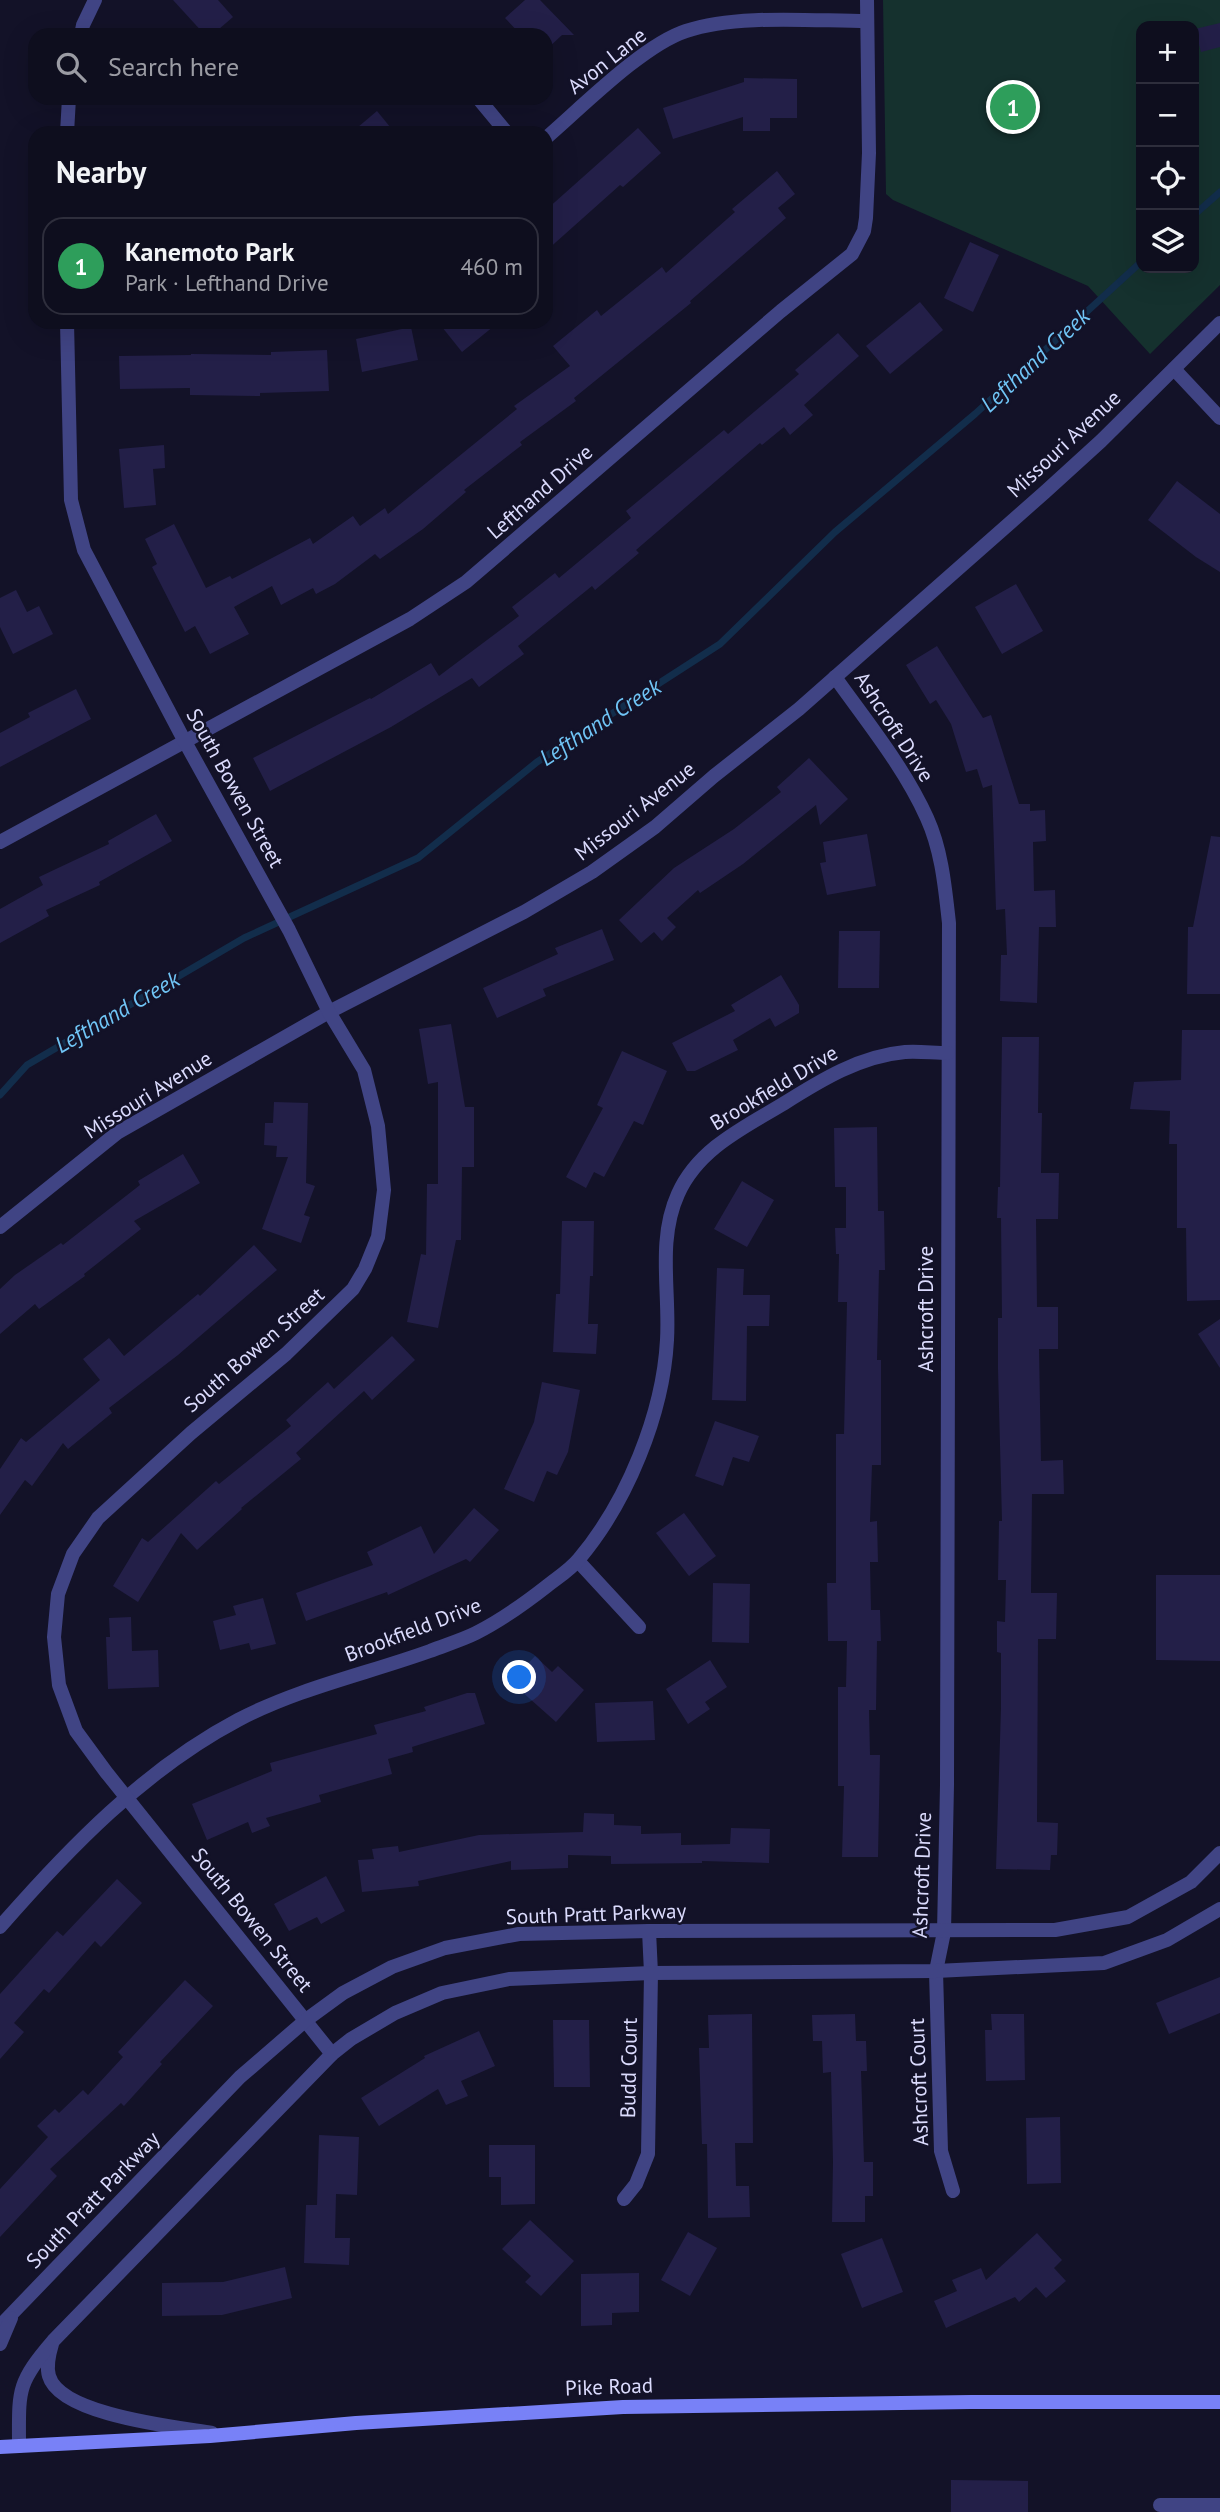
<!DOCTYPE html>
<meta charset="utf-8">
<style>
:root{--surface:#0e0e1e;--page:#1c1c2b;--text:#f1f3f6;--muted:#9b9ca4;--line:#2e2e3c;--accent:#8c9099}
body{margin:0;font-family:"PT Sans",sans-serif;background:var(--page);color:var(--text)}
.controls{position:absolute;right:21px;top:21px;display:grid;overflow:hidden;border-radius:14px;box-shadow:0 7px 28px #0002}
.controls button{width:63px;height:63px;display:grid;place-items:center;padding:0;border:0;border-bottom:2px solid var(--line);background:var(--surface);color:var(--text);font:35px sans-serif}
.you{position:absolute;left:520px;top:1678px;width:24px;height:24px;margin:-18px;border:5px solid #fff;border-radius:50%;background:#1a73e8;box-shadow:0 0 0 10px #1a73e833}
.badge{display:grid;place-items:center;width:46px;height:46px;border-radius:50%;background:var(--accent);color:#fff;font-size:23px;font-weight:700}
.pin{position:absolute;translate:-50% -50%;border:4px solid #fff;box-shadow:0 2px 7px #0006}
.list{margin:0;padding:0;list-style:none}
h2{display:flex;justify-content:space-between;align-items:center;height:91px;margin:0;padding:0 28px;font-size:30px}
h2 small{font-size:23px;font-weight:400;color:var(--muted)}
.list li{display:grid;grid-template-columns:46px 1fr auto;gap:21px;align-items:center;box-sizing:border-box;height:98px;margin:0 14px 14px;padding:0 14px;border:2px solid var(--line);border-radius:21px}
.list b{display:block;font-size:26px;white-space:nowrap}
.list p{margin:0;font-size:23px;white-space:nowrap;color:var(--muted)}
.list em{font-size:23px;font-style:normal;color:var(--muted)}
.icon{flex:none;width:38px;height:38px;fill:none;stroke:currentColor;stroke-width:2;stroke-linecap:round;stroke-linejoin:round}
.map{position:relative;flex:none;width:1220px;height:2512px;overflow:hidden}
.search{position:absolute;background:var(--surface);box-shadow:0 7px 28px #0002;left:28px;top:28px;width:525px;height:77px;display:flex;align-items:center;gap:18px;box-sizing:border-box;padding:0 24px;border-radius:21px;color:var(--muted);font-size:26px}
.panel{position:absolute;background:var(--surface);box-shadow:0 7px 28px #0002;left:28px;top:126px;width:525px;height:203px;border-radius:21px}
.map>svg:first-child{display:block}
.green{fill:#15312e;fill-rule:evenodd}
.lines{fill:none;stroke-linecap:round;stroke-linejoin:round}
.stream{stroke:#122d4b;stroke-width:7}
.building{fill:#231f48}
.minor{stroke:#404484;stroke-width:14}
.tertiary{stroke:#404484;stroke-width:14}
.secondary{stroke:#7881f7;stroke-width:14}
.labels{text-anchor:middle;stroke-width:5;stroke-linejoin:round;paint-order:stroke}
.street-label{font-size:21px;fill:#dbdbfd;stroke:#131228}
.water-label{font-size:23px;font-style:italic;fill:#70c5f6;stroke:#131228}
</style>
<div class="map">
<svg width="1220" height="2512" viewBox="0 0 1220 2512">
<rect width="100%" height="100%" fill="#131228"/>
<path class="green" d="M 883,0 L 1220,0 L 1220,285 L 1150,354 L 1088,286 L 893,200 L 886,194 ZM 1141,26 L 1194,26 L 1194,268 L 1141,268 Z"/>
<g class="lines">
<g class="stream">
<path d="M 1194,215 L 1220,192"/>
<path d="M 0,1095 L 27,1065 L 244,938 L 418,858 L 537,762 L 720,644 L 835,532 L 975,414 L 1141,262"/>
</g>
</g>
<g class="building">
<path d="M 173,0 L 218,0 L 233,17 L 212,35 L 205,35 Z"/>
<path d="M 525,0 L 540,0 L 574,35 L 562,35 L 546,50 L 546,35 L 521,35 L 505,18 Z"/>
<path d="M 1220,23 L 1220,47 L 1201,52 L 1195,29 Z"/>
<path d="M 744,78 L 797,79 L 797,118 L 770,118 L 770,131 L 743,131 L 743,117 L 673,139 L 663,108 L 744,82 Z"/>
<path d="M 377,111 L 395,133 L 351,133 Z"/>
<path d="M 638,128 L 661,153 L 623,187 L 620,185 L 546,251 L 546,210 Z"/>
<path d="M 777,171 L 795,194 L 778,208 L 786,218 L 690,301 L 691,303 L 574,398 L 576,401 L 520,442 L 522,445 L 464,490 L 466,492 L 423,529 L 380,559 L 375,554 L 335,584 L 316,594 L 313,588 L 281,605 L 272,586 L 234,607 L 249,634 L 210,654 L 195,626 L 185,632 L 152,567 L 157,564 L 145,539 L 174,524 L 206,588 L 230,576 L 232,579 L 310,538 L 313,544 L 353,516 L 360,526 L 385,508 L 388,514 L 517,409 L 514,406 L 570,366 L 553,346 L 597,310 L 601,316 L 662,267 L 666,273 L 735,212 L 732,209 Z"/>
<path d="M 970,242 L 999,255 L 973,312 L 944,298 Z"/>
<path d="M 920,302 L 943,330 L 890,374 L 866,346 Z"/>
<path d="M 438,322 L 499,322 L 462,352 Z"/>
<path d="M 411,327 L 418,360 L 362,372 L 356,339 Z"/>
<path d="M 838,333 L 859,356 L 804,405 L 813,415 L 790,435 L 784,427 L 762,445 L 760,443 L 636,550 L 639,553 L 595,590 L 592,586 L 518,646 L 524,654 L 479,687 L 472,678 L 391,727 L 270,791 L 253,758 L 370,698 L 371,699 L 431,663 L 439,676 L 519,616 L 512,607 L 555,573 L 559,578 L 631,518 L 626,511 L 724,430 L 728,434 L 799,374 L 795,370 Z"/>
<path d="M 327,350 L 329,391 L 260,393 L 260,396 L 190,395 L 190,388 L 120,389 L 119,356 L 191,355 L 191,354 L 271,355 L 271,352 Z"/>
<path d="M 164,445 L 165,468 L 153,469 L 156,505 L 124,508 L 119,449 Z"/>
<path d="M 1177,481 L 1220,514 L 1220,572 L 1196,557 L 1148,520 Z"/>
<path d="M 1016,584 L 1043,631 L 1002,654 L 975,607 Z"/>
<path d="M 16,590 L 27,612 L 39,606 L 53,634 L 13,654 L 0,627 L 0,598 Z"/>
<path d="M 937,646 L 983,718 L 991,715 L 1019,804 L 1030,804 L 1030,811 L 1045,810 L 1046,841 L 1033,842 L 1034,891 L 1055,890 L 1056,927 L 1039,927 L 1037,1003 L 1000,1001 L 1001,955 L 1007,955 L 1005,909 L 996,910 L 992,785 L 983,788 L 977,769 L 966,772 L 951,724 L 936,700 L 930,704 L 906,665 Z"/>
<path d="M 76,689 L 91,719 L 0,767 L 0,733 L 30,717 L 28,713 Z"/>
<path d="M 809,758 L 848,799 L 820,825 L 816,805 L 743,864 L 700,893 L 698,890 L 667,918 L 676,927 L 662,941 L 654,932 L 641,943 L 619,920 L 674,868 L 734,829 L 781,792 L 777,787 Z"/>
<path d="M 156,814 L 172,841 L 99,882 L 100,885 L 46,910 L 49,916 L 0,943 L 0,909 L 43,885 L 39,877 L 109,844 L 108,841 Z"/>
<path d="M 867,834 L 876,886 L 827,895 L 820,863 L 826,862 L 823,842 Z"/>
<path d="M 1211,836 L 1220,837 L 1220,994 L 1187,994 L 1188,927 L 1193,927 Z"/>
<path d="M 602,929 L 614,960 L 543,989 L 546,996 L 497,1018 L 483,988 L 558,954 L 555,948 Z"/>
<path d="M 839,931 L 880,931 L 879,988 L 838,988 Z"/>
<path d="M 781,975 L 799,1005 L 799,1013 L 775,1027 L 770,1018 L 733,1040 L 738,1050 L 695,1071 L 687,1071 L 672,1043 L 735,1011 L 731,1005 Z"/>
<path d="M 451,1024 L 465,1107 L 474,1107 L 474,1167 L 462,1167 L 461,1240 L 456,1240 L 438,1328 L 407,1322 L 421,1254 L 426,1255 L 427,1184 L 438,1184 L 438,1082 L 428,1084 L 419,1029 Z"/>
<path d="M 1182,1030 L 1220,1030 L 1220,1300 L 1187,1301 L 1186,1228 L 1177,1228 L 1177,1144 L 1169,1144 L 1170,1111 L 1130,1109 L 1134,1082 L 1181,1080 Z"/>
<path d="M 1002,1037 L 1039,1037 L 1038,1113 L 1042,1113 L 1041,1173 L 1059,1173 L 1058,1219 L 1036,1219 L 1037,1307 L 1058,1307 L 1058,1349 L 1039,1349 L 1041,1461 L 1063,1460 L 1064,1494 L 1032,1494 L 1031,1593 L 1057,1593 L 1056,1639 L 1038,1639 L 1037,1822 L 1058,1823 L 1057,1855 L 1051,1855 L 1050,1870 L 996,1869 L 1001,1708 L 1001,1653 L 997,1652 L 997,1621 L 1005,1622 L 1006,1580 L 998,1580 L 999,1521 L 1002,1521 L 998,1369 L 998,1318 L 1002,1318 L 1001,1218 L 997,1218 L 998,1187 L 1000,1187 Z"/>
<path d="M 622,1051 L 667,1071 L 643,1125 L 634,1121 L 604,1177 L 594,1172 L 586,1188 L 566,1177 L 603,1108 L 597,1105 Z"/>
<path d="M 274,1102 L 308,1103 L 306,1183 L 315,1186 L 304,1215 L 310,1217 L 301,1243 L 262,1229 L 288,1157 L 276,1157 L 277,1146 L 264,1145 L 265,1123 L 273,1123 Z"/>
<path d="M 877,1127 L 878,1211 L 884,1211 L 885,1270 L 879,1270 L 877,1360 L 881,1360 L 881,1465 L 872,1465 L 870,1522 L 877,1521 L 878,1562 L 870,1562 L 871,1610 L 880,1610 L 881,1641 L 877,1641 L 876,1710 L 869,1710 L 870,1755 L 880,1755 L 878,1857 L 842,1857 L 844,1786 L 838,1786 L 838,1687 L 846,1687 L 847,1641 L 828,1641 L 827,1583 L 836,1583 L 836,1434 L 844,1434 L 847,1302 L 838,1302 L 839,1254 L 836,1254 L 835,1228 L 846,1228 L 846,1187 L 835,1187 L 834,1128 Z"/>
<path d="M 183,1154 L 200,1183 L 134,1221 L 141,1229 L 84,1274 L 85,1276 L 39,1309 L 35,1304 L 0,1334 L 0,1289 L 15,1275 L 61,1243 L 63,1245 L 140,1185 L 138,1181 Z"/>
<path d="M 742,1181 L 774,1200 L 747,1247 L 714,1229 Z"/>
<path d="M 562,1221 L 594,1221 L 593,1276 L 590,1276 L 588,1324 L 598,1324 L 596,1354 L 553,1352 L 556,1294 L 560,1294 Z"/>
<path d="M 254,1245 L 277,1270 L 178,1355 L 109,1408 L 112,1413 L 68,1449 L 63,1443 L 32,1486 L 25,1480 L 0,1515 L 0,1469 L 21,1438 L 26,1442 L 100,1380 L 83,1359 L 109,1338 L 124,1356 L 198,1294 L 200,1296 Z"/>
<path d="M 717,1268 L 744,1269 L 743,1295 L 770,1295 L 769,1326 L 747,1326 L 746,1401 L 712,1400 Z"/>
<path d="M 1220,1319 L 1220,1368 L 1198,1334 Z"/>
<path d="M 392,1336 L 415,1360 L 372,1400 L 364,1391 L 296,1453 L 301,1459 L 241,1508 L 242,1509 L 197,1550 L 181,1533 L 138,1602 L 113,1586 L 142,1538 L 148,1542 L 216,1481 L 219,1484 L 291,1426 L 286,1420 L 328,1382 L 334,1389 Z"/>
<path d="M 542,1382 L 580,1390 L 568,1452 L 557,1475 L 547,1471 L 534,1502 L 504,1489 L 534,1422 Z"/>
<path d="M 715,1421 L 759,1436 L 749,1462 L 733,1457 L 723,1486 L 695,1476 Z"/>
<path d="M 474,1508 L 499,1530 L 470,1562 L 466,1559 L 388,1595 L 387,1592 L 306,1621 L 296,1593 L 373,1565 L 367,1552 L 421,1526 L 434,1554 Z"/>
<path d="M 684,1513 L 716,1556 L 689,1576 L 656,1533 Z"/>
<path d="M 1156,1575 L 1220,1575 L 1220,1661 L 1156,1660 Z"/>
<path d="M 713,1583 L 750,1584 L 749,1643 L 712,1642 Z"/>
<path d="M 263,1598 L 276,1644 L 251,1650 L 249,1643 L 220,1650 L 213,1621 L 236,1615 L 233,1606 Z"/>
<path d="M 131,1617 L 132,1651 L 158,1650 L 159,1687 L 108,1689 L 106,1637 L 110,1637 L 109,1618 Z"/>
<path d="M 535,1656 L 552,1672 L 558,1666 L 584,1690 L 556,1722 L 511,1682 Z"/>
<path d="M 710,1660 L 727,1687 L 705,1702 L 710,1709 L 688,1724 L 666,1689 Z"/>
<path d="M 467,1693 L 475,1693 L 485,1724 L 412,1747 L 413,1752 L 388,1759 L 392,1774 L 319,1795 L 321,1802 L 266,1818 L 270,1826 L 252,1833 L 248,1822 L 207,1840 L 192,1804 L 272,1771 L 270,1763 L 377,1734 L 374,1725 L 426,1711 L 424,1707 Z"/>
<path d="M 653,1701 L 655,1740 L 597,1742 L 595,1703 Z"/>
<path d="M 584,1813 L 614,1814 L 614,1825 L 641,1826 L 641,1834 L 681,1833 L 681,1845 L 730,1844 L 731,1828 L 770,1829 L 769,1863 L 702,1861 L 702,1863 L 611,1864 L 611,1856 L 568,1855 L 568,1868 L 511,1870 L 511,1861 L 418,1881 L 419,1886 L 362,1892 L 358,1860 L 374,1859 L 372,1849 L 398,1846 L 399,1852 L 479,1835 L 583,1832 Z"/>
<path d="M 326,1876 L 345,1911 L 321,1924 L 317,1917 L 289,1931 L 274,1904 Z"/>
<path d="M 117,1879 L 142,1903 L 101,1947 L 95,1941 L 49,1993 L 44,1989 L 14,2023 L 24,2032 L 0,2059 L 0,1994 L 57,1931 L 63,1936 Z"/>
<path d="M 1220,1977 L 1220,2013 L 1169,2034 L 1156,2003 Z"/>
<path d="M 185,1980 L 213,2006 L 160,2062 L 162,2064 L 124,2106 L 121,2103 L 50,2169 L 57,2176 L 0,2237 L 0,2189 L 48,2137 L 37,2126 L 55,2109 L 59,2113 L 83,2090 L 88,2095 L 123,2057 L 118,2052 Z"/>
<path d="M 752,2014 L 753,2143 L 735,2143 L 736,2186 L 749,2186 L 750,2217 L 708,2218 L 707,2144 L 702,2144 L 699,2048 L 709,2048 L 708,2015 Z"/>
<path d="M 855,2014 L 856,2041 L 866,2041 L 867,2071 L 861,2071 L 864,2162 L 873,2162 L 873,2196 L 865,2196 L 865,2222 L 832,2222 L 833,2162 L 831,2072 L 823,2073 L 822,2041 L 813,2041 L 812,2015 Z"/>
<path d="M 991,2014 L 1024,2014 L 1025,2080 L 986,2081 L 985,2030 L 992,2030 Z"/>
<path d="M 553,2020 L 589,2020 L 590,2087 L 554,2087 Z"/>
<path d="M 479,2031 L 495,2066 L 461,2081 L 468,2096 L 446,2105 L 438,2089 L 379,2126 L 361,2098 L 425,2058 L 424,2056 Z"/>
<path d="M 1060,2117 L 1061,2183 L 1027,2184 L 1026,2118 Z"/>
<path d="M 319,2135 L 359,2137 L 357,2195 L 336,2194 L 335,2238 L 350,2238 L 349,2265 L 304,2263 L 306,2205 L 317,2205 Z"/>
<path d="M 489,2145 L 535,2145 L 535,2204 L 501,2205 L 501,2177 L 489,2177 Z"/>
<path d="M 530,2220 L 574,2261 L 541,2296 L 525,2282 L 531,2276 L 502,2249 Z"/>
<path d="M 688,2232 L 717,2248 L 690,2296 L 661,2280 Z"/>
<path d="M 1037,2233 L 1062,2260 L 1054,2268 L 1066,2281 L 1046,2298 L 1036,2287 L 1019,2302 L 1015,2297 L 946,2328 L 934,2301 L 957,2291 L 952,2280 L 981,2268 L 986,2280 Z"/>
<path d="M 882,2238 L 903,2292 L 862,2308 L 841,2254 Z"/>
<path d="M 285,2267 L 292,2298 L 222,2315 L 162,2316 L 162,2283 L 223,2282 Z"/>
<path d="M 639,2273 L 639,2312 L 612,2313 L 612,2325 L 581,2326 L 581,2274 Z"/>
<path d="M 951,2480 L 1028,2481 L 1028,2512 L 951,2512 Z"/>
</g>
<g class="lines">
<g class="minor">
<path d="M 478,98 L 507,133"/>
<path d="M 546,138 C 582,107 643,45 686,31 C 737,14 812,21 867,21"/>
<path d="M 1174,369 L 1220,418"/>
<path d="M 835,677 C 867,722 904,767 927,818 C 942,851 945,888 949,923 L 947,1785 L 944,1932 L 936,1971 L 941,2151 L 953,2191"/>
<path d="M 0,842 L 410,619 L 466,582 L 781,311 L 852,254 L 864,231 L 866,218 L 869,153 L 867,0"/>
<path d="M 0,1227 L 117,1133 L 329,1012 L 524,912 L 592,872 L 655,827 L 714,776 L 799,709 L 1045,492 L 1101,441 L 1220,323"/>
<path d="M 578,1561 L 639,1627"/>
<path d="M 0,1927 C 68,1849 145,1769 238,1720 C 299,1688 366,1674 430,1651 C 445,1645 462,1640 476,1633 C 502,1620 524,1604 547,1586 C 557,1578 570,1570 579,1559 C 627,1502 663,1414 667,1340 C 670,1292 657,1240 678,1194 C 698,1149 743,1128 783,1104 C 821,1080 860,1056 905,1052 C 919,1051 934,1053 948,1053"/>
<path d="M 624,2199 L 636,2184 L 648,2154 L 651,1973 L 649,1931"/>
<path d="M 1160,2505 L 1220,2505"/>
</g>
<g class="tertiary">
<path d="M 81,35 L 83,25 L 95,0"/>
<path d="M 67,133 L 69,98"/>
<path d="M 67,322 L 71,500 L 84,550 L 184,740 L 289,930 L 329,1012 L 364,1070 L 378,1126 L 384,1190 L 378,1237 L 365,1269 L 353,1289 L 286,1354 L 191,1433 L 98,1518 L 73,1554 L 58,1594 L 54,1637 L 59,1685 L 76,1731 L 106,1772 L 332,2054"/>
<path d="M 0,2326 L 240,2077 L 306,2020 L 343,1993 L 392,1967 L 445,1948 L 519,1934 L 649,1931 L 1055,1930 L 1128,1917 L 1191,1882 L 1220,1853"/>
<path d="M 0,2344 L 11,2318"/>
<path d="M 52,2344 C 49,2354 46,2366 49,2376 C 60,2415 176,2427 212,2433"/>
<path d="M 19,2446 C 19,2391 16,2384 53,2341 L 332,2054 L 351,2039 L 395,2013 L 442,1993 L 509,1979 L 651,1973 L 936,1971 L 1104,1963 L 1167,1940 L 1220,1909"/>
</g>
<path class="secondary" d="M 0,2447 L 210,2436 L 356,2423 L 623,2407 L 971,2402 L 1220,2402"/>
</g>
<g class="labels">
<g class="street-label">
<text transform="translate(607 61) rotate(-38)" y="7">Avon Lane</text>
<text transform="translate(1064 444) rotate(-43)" y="7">Missouri Avenue</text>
<text transform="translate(540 492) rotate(-41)" y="7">Lefthand Drive</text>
<text transform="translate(894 727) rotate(57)" y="7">Ashcroft Drive</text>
<text transform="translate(235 788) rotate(61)" y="7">South Bowen Street</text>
<text transform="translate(635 811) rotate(-38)" y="7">Missouri Avenue</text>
<text transform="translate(774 1088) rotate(-31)" y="7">Brookfield Drive</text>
<text transform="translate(148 1095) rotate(-32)" y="7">Missouri Avenue</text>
<text transform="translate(926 1309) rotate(-90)" y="7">Ashcroft Drive</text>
<text transform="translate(254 1350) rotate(-41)" y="7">South Bowen Street</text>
<text transform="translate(413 1630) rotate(-21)" y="7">Brookfield Drive</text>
<text transform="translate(922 1875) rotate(-88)" y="7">Ashcroft Drive</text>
<text transform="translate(596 1914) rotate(-2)" y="7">South Pratt Parkway</text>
<text transform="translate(252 1920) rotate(51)" y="7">South Bowen Street</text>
<text transform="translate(629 2068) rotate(-89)" y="7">Budd Court</text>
<text transform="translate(919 2082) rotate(-92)" y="7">Ashcroft Court</text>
<text transform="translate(93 2200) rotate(-46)" y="7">South Pratt Parkway</text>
<text transform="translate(609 2387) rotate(-2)" y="7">Pike Road</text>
</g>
<g class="water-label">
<text transform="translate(1035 360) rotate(-43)" y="8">Lefthand Creek</text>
<text transform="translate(600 722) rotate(-33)" y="8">Lefthand Creek</text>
<text transform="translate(117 1012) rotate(-30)" y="8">Lefthand Creek</text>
</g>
</g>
</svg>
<div class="controls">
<button>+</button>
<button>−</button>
<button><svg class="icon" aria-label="locate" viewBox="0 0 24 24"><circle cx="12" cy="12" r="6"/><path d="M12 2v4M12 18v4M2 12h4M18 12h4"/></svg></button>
<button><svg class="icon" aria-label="layers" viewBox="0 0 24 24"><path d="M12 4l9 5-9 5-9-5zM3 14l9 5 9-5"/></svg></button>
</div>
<div class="you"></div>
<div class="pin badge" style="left:1013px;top:107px;background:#2e9e5b">1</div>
<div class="search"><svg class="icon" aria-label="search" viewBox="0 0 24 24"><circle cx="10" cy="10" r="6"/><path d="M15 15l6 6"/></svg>Search here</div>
<section class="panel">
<h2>Nearby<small></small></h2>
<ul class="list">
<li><span class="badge" style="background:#2e9e5b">1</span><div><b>Kanemoto Park</b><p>Park · Lefthand Drive</p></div><em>460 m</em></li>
</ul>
</section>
</div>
